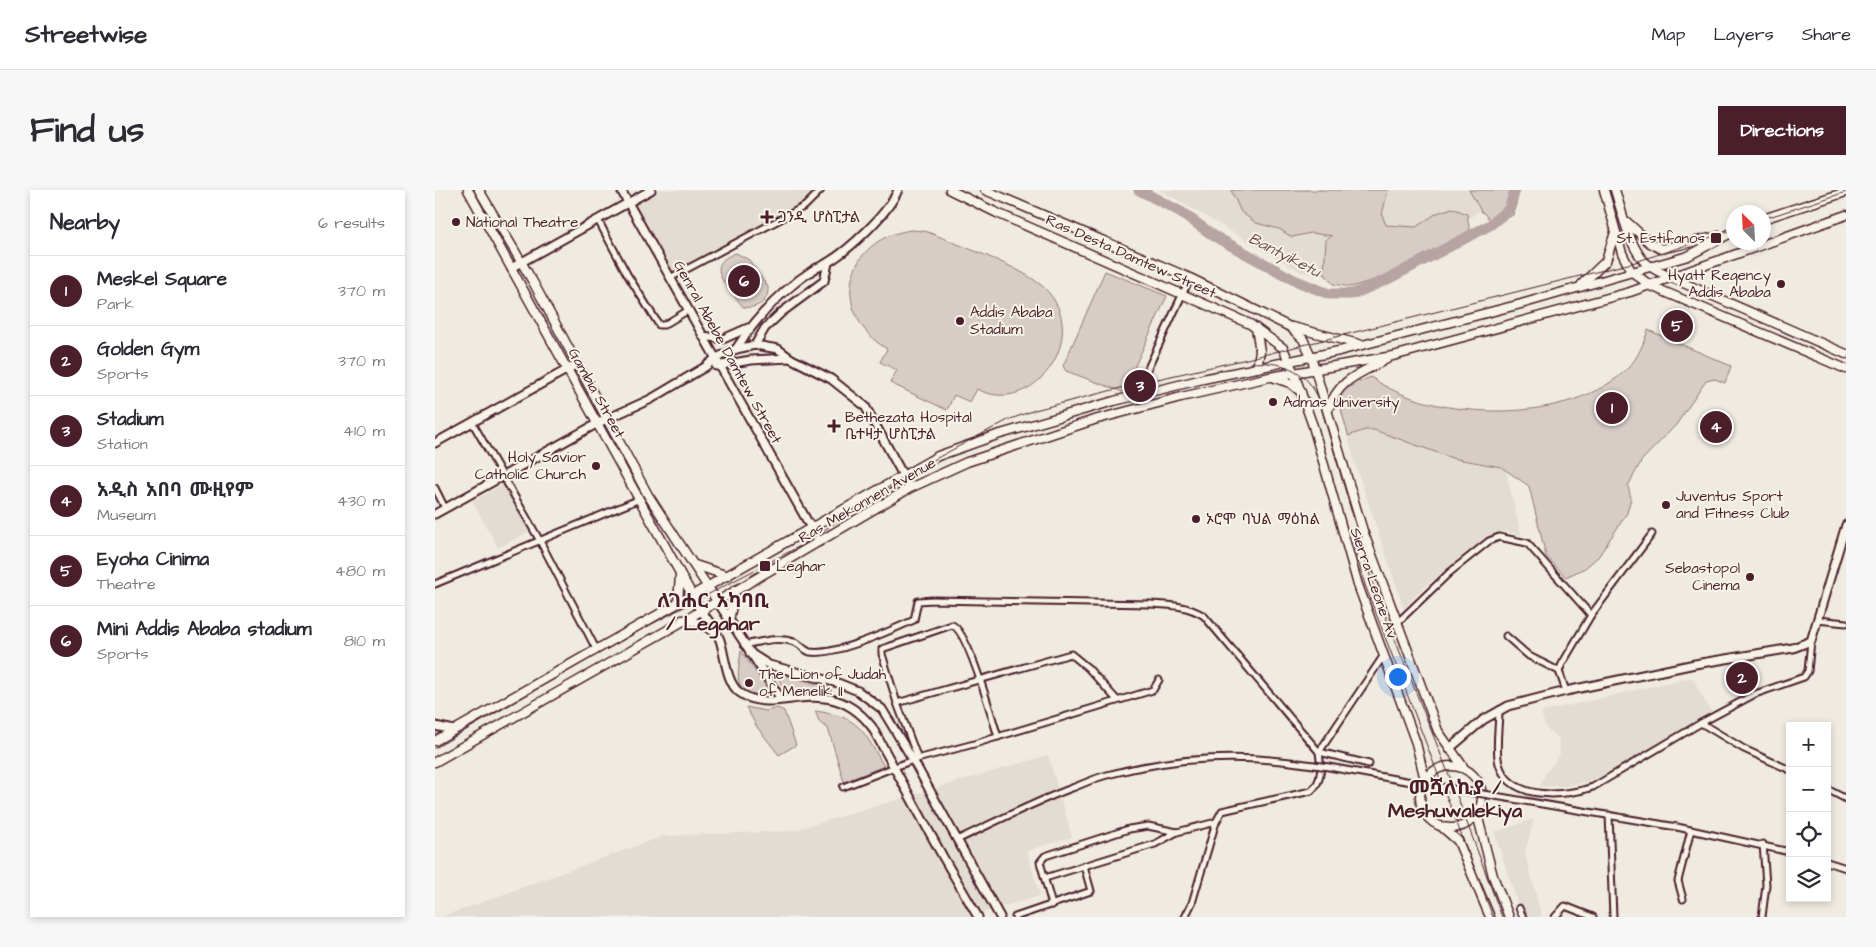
<!DOCTYPE html>
<meta charset="utf-8">
<style>
:root{--surface:#fff;--page:#f7f7f7;--text:#2b2b33;--muted:#7c7c81;--line:#e1e1e2;--accent:#4a1f2b}
body{margin:0;font-family:"Architects Daughter","Noto Sans Ethiopic",sans-serif;background:var(--page);color:var(--text)}
.controls{position:absolute;right:15px;bottom:15px;display:grid;overflow:hidden;border-radius:0px;box-shadow:0 2px 8px #0003}
.controls button{width:45px;height:45px;display:grid;place-items:center;padding:0;border:0;border-bottom:1px solid var(--line);background:var(--surface);color:var(--text);font:25px sans-serif}
.compass{position:absolute;left:1291px;top:15px;width:45px;height:45px;border-radius:50%;background:var(--surface);box-shadow:0 2px 8px #0003;rotate:336deg}
.you{position:absolute;left:962px;top:486px;width:18px;height:18px;margin:-12px;border:4px solid #fff;border-radius:50%;background:#1a73e8;box-shadow:0 0 0 8px #1a73e833}
.badge{display:grid;place-items:center;width:32px;height:32px;border-radius:50%;background:var(--accent);color:#fff;font-size:16px;font-weight:700}
.pin{position:absolute;translate:-50% -50%;border:2px solid #fff;box-shadow:0 1px 5px #0006}
.list{margin:0;padding:0;list-style:none}
h2{display:flex;justify-content:space-between;align-items:center;height:65px;margin:0;padding:0 20px;font-size:21px}
h2 small{font-size:16px;font-weight:400;color:var(--muted)}
.list li{display:grid;grid-template-columns:32px 1fr auto;gap:15px;align-items:center;box-sizing:border-box;height:70px;padding:0 20px;border-top:1px solid var(--line)}
.list b{display:block;font-size:19px;white-space:nowrap}
.list p{margin:0;font-size:16px;white-space:nowrap;color:var(--muted)}
.list em{font-size:16px;font-style:normal;color:var(--muted)}
.icon{flex:none;width:28px;height:28px;fill:none;stroke:currentColor;stroke-width:2;stroke-linecap:round;stroke-linejoin:round}
.map{position:relative;flex:none;width:1411px;height:727px;overflow:hidden;border-radius:0px}
header{display:flex;align-items:center;gap:30px;box-sizing:border-box;height:70px;padding:0 25px;background:var(--surface);border-bottom:1px solid var(--line)}
header strong{font-size:24px}
nav{display:flex;gap:28px;margin-inline-start:auto;font-size:18px}
.intro{display:flex;align-items:center;justify-content:space-between;box-sizing:border-box;height:120px;padding:0 30px}
h1{margin:0;font-size:35px}
.button{padding:12px 22px;border-radius:0px;background:var(--accent);color:#fff;font-size:18px;font-weight:700}
main{display:flex;gap:30px;padding:0 30px}
aside{flex:1;background:var(--surface);border-radius:0px;box-shadow:0 2px 8px #0003}
.map>svg:first-child{display:block}
.built{fill:#e3dcd2}
.green{fill:#d8cdc6;stroke:#917678}
.lines{fill:none;stroke-linecap:round;stroke-linejoin:round}
.river{stroke:#b7a4a2;stroke-width:11}
.street-casing{stroke:#4a1f2b;stroke-width:9}
.secondary-casing{stroke:#4a1f2b;stroke-width:11}
.primary-casing{stroke:#4a1f2b;stroke-width:11}
.street{stroke:#f7f3e8;stroke-width:5}
.secondary{stroke:#f7f3e8;stroke-width:7}
.primary{stroke:#f7f3e8;stroke-width:8}
.tram{stroke:#4a1f2b;stroke-width:1}
.street-bridge-casing{stroke:#4a1f2b;stroke-width:9;stroke-linecap:butt}
.street-bridge{stroke:#f7f3e8;stroke-width:5}
.poi-dot{fill:#4a1f2b;stroke:#f7f3e8;stroke-width:2}
.labels{text-anchor:middle;stroke-width:4;stroke-linejoin:round;paint-order:stroke}
.poi-label{font-size:15px;fill:#4a1f2b;stroke:#f7f3e8;text-anchor:start}
.street-label{font-size:15px;fill:#4a1f2b;stroke:#f7f3e8}
.water-label{font-size:16px;font-style:italic;fill:#704e55;stroke:#f7f3e8}
.district-label{font-size:20px;font-weight:bold;fill:#4a1f2b;stroke:#f7f3e8}
</style>
<header>
<strong>Streetwise</strong>
<nav><a>Map</a><a>Layers</a><a>Share</a></nav>
</header>
<div class="intro"><h1>Find us</h1><a class="button">Directions</a></div>
<main>
<aside>
<h2>Nearby<small>6 results</small></h2>
<ul class="list">
<li><span class="badge">1</span><div><b>Meskel Square</b><p>Park</p></div><em>370 m</em></li>
<li><span class="badge">2</span><div><b>Golden Gym</b><p>Sports</p></div><em>370 m</em></li>
<li><span class="badge">3</span><div><b>Stadium</b><p>Station</p></div><em>410 m</em></li>
<li><span class="badge">4</span><div><b>አዲስ አበባ ሙዚየም</b><p>Museum</p></div><em>430 m</em></li>
<li><span class="badge">5</span><div><b>Eyoha Cinima</b><p>Theatre</p></div><em>480 m</em></li>
<li><span class="badge">6</span><div><b>Mini Addis Ababa stadium</b><p>Sports</p></div><em>810 m</em></li>
</ul>
</aside>
<div class="map">
<svg width="1411" height="727" viewBox="0 0 1411 727">
<rect width="100%" height="100%" fill="#f0ebe0"/>
<filter id="ink" filterUnits="userSpaceOnUse"><feTurbulence type="fractalNoise" baseFrequency=".02" numOctaves="2"/><feDisplacementMap in="SourceGraphic" scale="10" xChannelSelector="R" yChannelSelector="G"/><feConvolveMatrix kernelMatrix="1 2 1 2 8 2 1 2 1" color-interpolation-filters="sRGB"/></filter>
<g filter="url(#ink)">
<g class="built">
<path d="M 218,0 L 388,0 L 384,8 L 322,46 L 321,43 L 235,88 L 194,12 Z"/>
<path d="M 725,0 L 1064,0 L 1064,8 L 1007,46 L 917,91 L 866,82 Z"/>
<path d="M 930,240 L 939,240 L 1033,272 L 1066,277 L 1071,281 L 1086,345 L 1070,341 L 1056,346 L 1033,361 L 984,402 L 969,419 L 918,268 L 913,246 Z"/>
<path d="M 69,294 L 95,341 L 63,358 L 37,311 Z"/>
<path d="M 1257,487 L 1276,522 L 1184,579 L 1163,590 L 1132,596 L 1105,596 L 1110,584 L 1125,564 L 1123,548 L 1111,539 L 1106,522 Z"/>
<path d="M 613,565 L 637,647 L 592,661 L 605,706 L 533,727 L 6,727 L 228,646 L 356,641 Z"/>
<path d="M 1099,629 L 1090,663 L 1107,727 L 1087,727 L 1059,642 Z"/>
</g>
<g class="green">
<path d="M 796,0 L 953,0 L 947,25 L 951,35 L 981,37 L 1002,23 L 1017,18 L 1032,24 L 1035,42 L 993,69 L 942,89 L 916,97 L 898,94 L 889,83 L 891,49 L 897,46 L 876,43 L 857,47 L 844,39 L 821,33 L 806,22 Z"/>
<path d="M 1034,0 L 1079,0 L 1082,11 L 1078,25 L 1060,34 L 1046,21 Z"/>
<path d="M 477,40 L 490,41 L 503,46 C 532,59 595,79 614,103 C 654,150 597,228 542,199 L 535,212 L 519,205 L 512,220 L 455,193 L 462,180 L 445,172 L 452,159 C 394,124 408,48 477,40 Z"/>
<path d="M 301,63 L 314,70 L 333,97 C 334,112 322,119 308,117 C 294,98 266,75 301,63 Z"/>
<path d="M 670,81 L 732,106 L 688,202 L 631,181 L 628,176 Z"/>
<path d="M 1213,140 L 1296,176 L 1290,193 L 1280,189 L 1271,191 L 1241,235 L 1207,270 L 1193,296 L 1196,308 L 1192,323 L 1181,340 L 1163,367 L 1150,378 L 1131,387 L 1111,366 L 1094,296 L 1066,277 L 1017,268 L 939,240 L 930,240 L 913,246 L 913,244 C 902,206 898,202 936,187 C 997,233 1139,235 1194,177 C 1203,167 1209,153 1213,140 Z"/>
<path d="M 306,461 L 336,503 L 338,508 C 299,504 301,496 306,461 Z"/>
<path d="M 339,482 L 396,498 L 396,505 L 353,505 Z"/>
<path d="M 311,517 L 331,521 L 343,518 L 349,521 L 361,555 L 344,565 L 322,537 Z"/>
<path d="M 380,521 C 425,527 427,539 449,576 L 409,592 L 393,538 L 385,533 Z"/>
</g>
<g class="lines">
<path class="river" d="M 704,0 L 746,22 L 779,46 L 859,90 L 894,104 L 918,104 L 953,89 L 1055,35 L 1074,19 L 1080,0"/>
<defs>
<g id="street">
<path d="M 163,30 L 192,84 L 224,135 L 229,135 L 252,121"/>
<path d="M 235,88 L 370,16 L 386,0"/>
<path d="M 700,206 L 755,88"/>
<path d="M 37,232 L 105,351 L 161,459"/>
<path d="M 0,298 L 10,318"/>
<path d="M 0,394 L 205,309"/>
<path d="M 1382,430 L 1411,433"/>
<path d="M 962,433 L 1014,383 L 1054,351 L 1064,347 L 1092,353 L 1156,425"/>
<path d="M 1071,446 L 1094,466 L 1124,481"/>
<path d="M 309,455 C 325,452 343,446 359,452 C 365,453 368,460 375,462 C 401,466 454,441 479,430 L 483,411 L 498,410 L 715,414 C 734,415 752,415 769,426 L 884,562 C 886,576 888,591 876,601 L 787,621 L 781,632 L 757,713 L 750,727"/>
<path d="M 1131,501 L 1124,481 L 1127,474 L 1156,425 L 1217,344"/>
<path d="M 462,513 L 636,464 L 653,478 L 682,510"/>
<path d="M 1064,520 C 1064,537 1060,558 1064,574 C 1075,611 1130,607 1158,597 L 1266,533 L 1309,559 L 1355,580"/>
<path d="M 1266,533 L 1320,504 L 1369,487 L 1373,481 L 1376,451"/>
<path d="M 483,569 L 462,513 L 447,464 L 447,459 L 517,435 C 533,440 557,528 563,547"/>
<path d="M 934,574 L 884,562 L 949,465"/>
<path d="M 894,577 L 965,590"/>
<path d="M 408,597 L 478,570 L 539,554 L 718,500 L 724,490"/>
<path d="M 1392,599 L 1411,609"/>
<path d="M 1060,606 L 1242,637 L 1355,662"/>
<path d="M 1174,625 L 1178,727"/>
<path d="M 522,650 C 560,632 597,613 637,598 C 648,594 660,588 672,585 C 743,566 807,564 879,575"/>
<path d="M 1392,672 L 1411,678"/>
<path d="M 610,688 L 720,654 L 742,642 L 781,632"/>
<path d="M 1248,709 L 1243,691 L 1256,640"/>
<path d="M 617,715 L 605,672 L 610,666 L 694,639 L 713,636 L 742,642"/>
<path d="M 1084,718 L 1088,727"/>
<path d="M 580,727 L 656,701 L 649,676"/>
<path d="M 1120,727 L 1130,716 L 1158,727"/>
<path d="M 1327,727 L 1331,695 L 1328,654"/>
</g>
<g id="secondary">
<path d="M 186,0 L 384,352"/>
<path d="M 76,78 L 216,0"/>
<path d="M 268,146 L 288,149 L 313,138"/>
<path d="M 320,155 L 330,138 L 347,122 L 389,91 L 393,73"/>
<path d="M 301,159 C 321,128 347,100 378,80 C 382,77 388,76 392,73 C 414,60 453,24 463,0"/>
<path d="M 281,176 L 316,170 L 355,168"/>
<path d="M 0,253 L 142,174"/>
<path d="M 0,324 L 163,233 L 216,209 L 270,177 L 281,168 L 301,159 L 320,155 L 343,159 L 355,168 L 396,189 L 430,216 L 475,298"/>
<path d="M 282,411 L 346,509"/>
<path d="M 266,421 C 273,430 281,439 285,450 C 290,465 291,492 304,502 C 339,530 391,478 437,537 L 508,667 L 543,727"/>
<path d="M 315,463 L 334,475 L 403,493 L 423,501 L 447,519 L 478,570 L 565,727"/>
<path d="M 0,536 L 19,540"/>
<path d="M 1014,559 L 1048,530 L 1073,516 L 1131,501 L 1260,474 L 1358,458 L 1376,451 L 1411,335"/>
</g>
<g id="primary">
<path d="M 33,0 L 266,421"/>
<path d="M 44,0 L 98,92 L 213,305 L 282,411"/>
<path d="M 515,0 L 562,23 L 815,134 L 848,158 L 859,183 L 878,236 L 923,395 L 981,553 L 990,590"/>
<path d="M 550,0 L 755,88 L 855,137 L 868,149 L 876,166 L 928,341 L 1003,541 L 1029,578"/>
<path d="M 1169,0 L 1187,63 L 1196,81 L 1216,96 L 1411,179"/>
<path d="M 1180,0 C 1187,22 1193,51 1207,69 C 1214,78 1227,83 1237,88 L 1411,164"/>
<path d="M 1328,29 L 1411,2"/>
<path d="M 1192,32 L 1215,53 L 1226,59 L 1284,46"/>
<path d="M 1147,94 L 1171,71 L 1180,42"/>
<path d="M 857,137 L 924,154"/>
<path d="M 821,138 L 825,161 L 822,178"/>
<path d="M 840,188 L 855,193 L 866,202"/>
<path d="M 893,220 C 904,188 925,184 952,169"/>
<path d="M 260,375 L 293,386"/>
<path d="M 243,412 L 245,385"/>
<path d="M 247,430 C 261,431 272,435 282,444"/>
<path d="M 294,431 L 300,400"/>
<path d="M 0,551 L 503,266 L 562,245 L 679,211 L 768,189 L 904,161 L 1086,114 L 1253,66 L 1298,42"/>
<path d="M 0,572 L 266,421 L 475,298 L 532,272 L 659,230 L 746,207 L 835,187 L 958,166 L 1195,102 L 1411,25"/>
<circle cx="1016" cy="607" r="31"/>
<path d="M 1042,624 L 1058,686 L 1074,727"/>
<path d="M 1007,637 L 1023,651 L 1055,727"/>
</g>
</defs>
<use href="#street" class="street-casing"/>
<use href="#secondary" class="secondary-casing"/>
<use href="#primary" class="primary-casing"/>
<use href="#street" class="street"/>
<use href="#secondary" class="secondary"/>
<use href="#primary" class="primary"/>
<g class="tram">
<path d="M 1328,29 L 1411,2"/>
<path d="M 815,173 C 846,171 869,178 883,207 L 937,392 L 1018,595 L 1067,727"/>
<path d="M 918,353 L 930,395 L 1058,727"/>
<path d="M 0,558 L 196,445 L 367,355 L 476,282 L 573,230 L 600,220 L 705,193 L 812,169 L 1197,73 L 1298,40"/>
</g>
<defs>
<g id="street-bridge">
<path d="M 879,575 L 894,577"/>
<path d="M 965,590 L 1060,606"/>
</g>
</defs>
<use href="#street-bridge" class="street-bridge-casing"/>
<use href="#street-bridge" class="street-bridge"/>
</g>
</g>
<g class="poi-dot">
<path d="M329.5 19.5h5v5h5v5h-5v5h-5v-5h-5v-5h5z"/>
<circle cx="21" cy="32" r="5"/>
<rect x="1275" y="42" width="12" height="12" rx="2.5"/>
<circle cx="1346" cy="94" r="5"/>
<circle cx="525" cy="131" r="5"/>
<circle cx="838" cy="212" r="5"/>
<path d="M396.5 228.5h5v5h5v5h-5v5h-5v-5h-5v-5h5z"/>
<circle cx="161" cy="276" r="5"/>
<circle cx="1231" cy="315" r="5"/>
<circle cx="761" cy="329" r="5"/>
<rect x="324" y="370" width="12" height="12" rx="2.5"/>
<circle cx="1315" cy="387" r="5"/>
<circle cx="314" cy="493" r="5"/>
</g>
<g class="labels">
<g class="poi-label">
<text x="343" y="32">ጋንዲ ሆስፒታል</text>
<text x="31" y="37">National Theatre</text>
<text x="1270" y="53" text-anchor="end">St. Estifanos</text>
<text x="1336" y="90" text-anchor="end">Hyatt Regency<tspan x="1336" dy="17">Addis Ababa</tspan></text>
<text x="535" y="127">Addis Ababa<tspan x="535" dy="17">Stadium</tspan></text>
<text x="848" y="217">Admas University</text>
<text x="410" y="232">Bethezata Hospital<tspan x="410" dy="17">ቤተዛታ ሆስፒታል</tspan></text>
<text x="151" y="272" text-anchor="end">Holy Savior<tspan x="151" dy="17">Catholic Church</tspan></text>
<text x="1241" y="311">Juventus Sport<tspan x="1241" dy="17">and Fitness Club</tspan></text>
<text x="771" y="334">ኦሮሞ ባህል ማዕከል</text>
<text x="341" y="381">Leghar</text>
<text x="1305" y="383" text-anchor="end">Sebastopol<tspan x="1305" dy="17">Cinema</tspan></text>
<text x="324" y="489">The Lion of Judah<tspan x="324" dy="17">of Menelik II</tspan></text>
</g>
<g class="street-label">
<text transform="translate(696 66) rotate(24)" y="5">Ras Desta Damtew Street</text>
<text transform="translate(293 162) rotate(61)" y="5">Genral Abebe Damtew Street</text>
<text transform="translate(162 203) rotate(61)" y="5">Gambia Street</text>
<text transform="translate(432 310) rotate(-30)" y="5">Ras Mekonnen Avenue</text>
<text transform="translate(939 393) rotate(71)" y="5">Sierra Leone Av</text>
</g>
<g class="water-label">
<text transform="translate(850 64) rotate(27)" y="6">Bantyiketu</text>
</g>
<g class="district-label">
<text x="278" y="417">ለገሐር አካባቢ<tspan x="278" dy="23">/ Legahar</tspan></text>
<text x="1020" y="604">መሿለኪያ /<tspan x="1020" dy="23">Meshuwalekiya</tspan></text>
</g>
</g>
</svg>
<div class="controls">
<button>+</button>
<button>−</button>
<button><svg class="icon" aria-label="locate" viewBox="0 0 24 24"><circle cx="12" cy="12" r="6"/><path d="M12 2v4M12 18v4M2 12h4M18 12h4"/></svg></button>
<button><svg class="icon" aria-label="layers" viewBox="0 0 24 24"><path d="M12 4l9 5-9 5-9-5zM3 14l9 5 9-5"/></svg></button>
</div>
<svg class="compass" viewBox="-18 -18 36 36"><path d="M0-13l5 13h-10z" fill="#e53935"/><path d="M0 13l5-13h-10z" fill="#7c7c81"/></svg>
<div class="you"></div>
<div class="pin badge" style="left:1177px;top:218px">1</div>
<div class="pin badge" style="left:1307px;top:488px">2</div>
<div class="pin badge" style="left:705px;top:196px">3</div>
<div class="pin badge" style="left:1281px;top:237px">4</div>
<div class="pin badge" style="left:1242px;top:136px">5</div>
<div class="pin badge" style="left:309px;top:91px">6</div>
</div>
</main>
